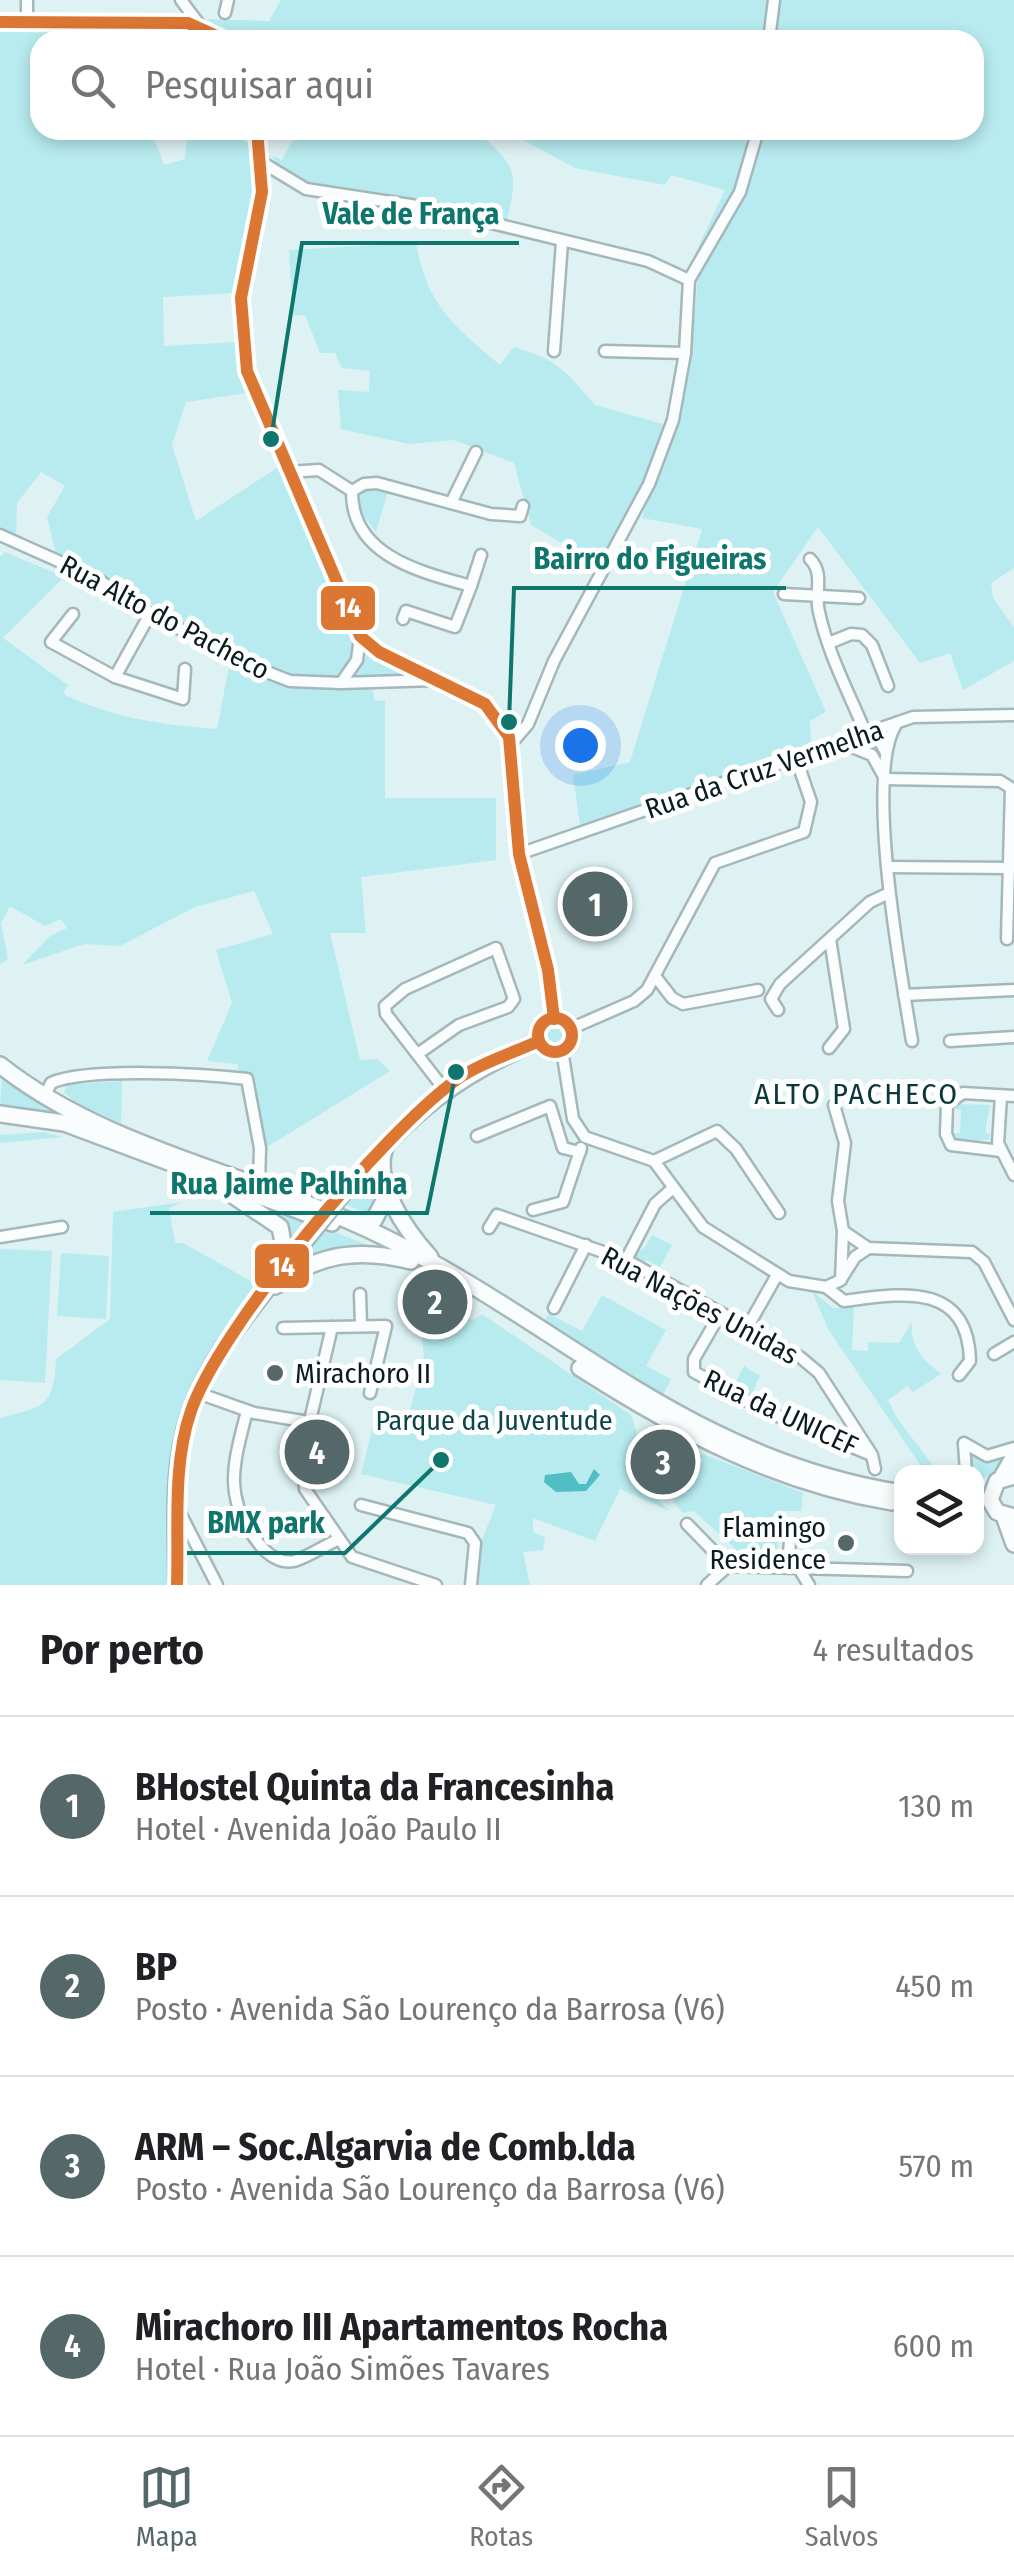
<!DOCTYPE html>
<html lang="pt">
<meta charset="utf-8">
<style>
:root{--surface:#fff;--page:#f2f2f2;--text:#202124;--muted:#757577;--line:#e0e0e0;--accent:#546769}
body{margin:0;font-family:"Fira Sans Condensed",sans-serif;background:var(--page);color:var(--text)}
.controls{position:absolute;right:30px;bottom:30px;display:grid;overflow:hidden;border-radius:20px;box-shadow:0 5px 15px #0003}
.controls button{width:90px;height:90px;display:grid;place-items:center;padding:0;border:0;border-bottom:2px solid var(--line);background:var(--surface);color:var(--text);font:50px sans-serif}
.you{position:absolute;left:580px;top:745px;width:35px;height:35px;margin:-25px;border:8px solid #fff;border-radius:50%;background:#1a73e8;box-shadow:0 0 0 15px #1a73e833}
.badge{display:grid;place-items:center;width:65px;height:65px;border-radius:50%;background:var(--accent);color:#fff;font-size:32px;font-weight:700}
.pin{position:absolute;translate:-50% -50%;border:5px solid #fff;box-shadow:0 2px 10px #0006}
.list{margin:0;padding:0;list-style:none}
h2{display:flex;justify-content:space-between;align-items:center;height:130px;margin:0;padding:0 40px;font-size:42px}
h2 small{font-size:32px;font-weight:400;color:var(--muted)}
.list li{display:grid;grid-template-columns:65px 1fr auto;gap:30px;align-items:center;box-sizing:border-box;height:180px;padding:0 40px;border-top:2px solid var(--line)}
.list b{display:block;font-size:38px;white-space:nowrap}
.list p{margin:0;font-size:32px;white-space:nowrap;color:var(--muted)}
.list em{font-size:32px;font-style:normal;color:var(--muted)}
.icon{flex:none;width:55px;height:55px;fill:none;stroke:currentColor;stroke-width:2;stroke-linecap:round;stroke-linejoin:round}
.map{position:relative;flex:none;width:1014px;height:1585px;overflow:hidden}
.search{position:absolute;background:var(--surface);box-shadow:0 5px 15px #0003;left:30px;right:30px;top:30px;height:110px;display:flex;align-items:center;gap:25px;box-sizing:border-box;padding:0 35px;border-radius:30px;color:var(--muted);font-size:38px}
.sheet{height:850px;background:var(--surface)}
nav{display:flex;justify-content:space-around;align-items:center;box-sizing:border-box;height:140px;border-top:2px solid var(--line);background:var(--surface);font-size:28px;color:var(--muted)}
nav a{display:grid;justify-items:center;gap:5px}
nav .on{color:var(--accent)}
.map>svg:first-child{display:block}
.green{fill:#b7ebef}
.water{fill:#50bec4}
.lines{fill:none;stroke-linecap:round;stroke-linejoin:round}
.street-casing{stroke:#a5b7b9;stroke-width:15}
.secondary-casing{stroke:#a5b7b9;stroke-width:20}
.street{stroke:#fafdfd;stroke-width:10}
.secondary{stroke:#fafdfd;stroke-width:15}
.secondary-bridge-casing{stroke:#a5b7b9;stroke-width:20;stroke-linecap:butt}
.secondary-bridge{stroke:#fafdfd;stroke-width:15}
.bus-1-casing{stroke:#fff;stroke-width:20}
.bus-1{stroke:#dc7633;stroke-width:12}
.poi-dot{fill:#546769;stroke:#fff;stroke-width:4}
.labels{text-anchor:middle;stroke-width:10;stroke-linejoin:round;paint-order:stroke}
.street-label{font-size:28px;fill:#0a1c1e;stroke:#fff}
.poi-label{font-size:28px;fill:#0a1c1e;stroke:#fff;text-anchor:start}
.park-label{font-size:28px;fill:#0c464a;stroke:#fff}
.neighbourhood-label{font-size:30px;letter-spacing:2.5px;fill:#09373a;stroke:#fff}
.leader{fill:none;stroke:#0f766e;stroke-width:4}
.callout-dot{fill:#0f766e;stroke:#fff;stroke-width:4}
.callout-label{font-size:30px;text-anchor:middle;font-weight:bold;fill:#0f766e;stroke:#fff;stroke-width:10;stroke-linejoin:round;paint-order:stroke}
.line-badge{stroke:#fff;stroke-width:4}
.badge-label{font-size:28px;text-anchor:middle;font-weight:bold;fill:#fff}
</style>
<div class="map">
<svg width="1014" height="1585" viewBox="0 0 1014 1585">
<rect width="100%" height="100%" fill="#def2f4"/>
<g class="green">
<path d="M 281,0 L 1014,0 L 1014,568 L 991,583 L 993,598 L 1014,627 L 1014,661 L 963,690 L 950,653 L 920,663 L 818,527 L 773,592 L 826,712 L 810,721 L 811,745 L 580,825 L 573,775 L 630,762 L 702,529 L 642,518 L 690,371 L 698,276 L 687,271 L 725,190 L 671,175 L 665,185 L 575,168 L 505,130 L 974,130 L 974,40 L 246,40 L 224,33 L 207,19 L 269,21 Z"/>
<path d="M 156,30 L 185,40 L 40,40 L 40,130 L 151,130 L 164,165 L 185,159 L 187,136 L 198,130 L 233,130 L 255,149 L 256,192 L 235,293 L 163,297 L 164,346 L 236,342 L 247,393 L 186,402 L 172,445 L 196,521 L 281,465 L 355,648 L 334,689 L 373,688 L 374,700 L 385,701 L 385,798 L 496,798 L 496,860 L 361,877 L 366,933 L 330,933 L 360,1060 L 377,1059 L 390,1071 L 267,1147 L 253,1082 L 239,1075 L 238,1064 L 207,1061 L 232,1003 L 216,950 L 273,934 L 254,891 L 195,907 L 120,946 L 84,944 L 22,965 L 50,936 L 67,928 L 61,919 L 45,926 L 10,906 L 1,923 L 8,959 L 0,964 L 0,557 L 5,552 L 64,577 L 3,638 L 68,685 L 63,694 C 113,718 162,725 217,729 L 232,650 C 171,621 117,581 56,554 L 47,517 L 65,486 L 41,472 L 17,503 L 16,537 L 0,530 L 0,31 Z"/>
<path d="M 298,130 L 485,130 L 484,138 C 518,168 517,176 507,220 L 310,188 L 274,165 L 273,156 L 282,160 Z"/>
<path d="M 416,243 C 427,306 454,326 500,365 L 514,347 C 558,360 566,371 595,405 L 666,425 L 642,490 L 603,567 L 531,525 L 514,463 L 454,440 L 409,444 L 341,429 L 338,390 L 369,392 L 370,371 L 342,368 L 335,353 L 320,353 L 305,315 L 293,316 L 289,250 Z"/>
<path d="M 371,486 L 388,491 L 376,532 L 360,511 L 360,493 Z"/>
<path d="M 369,651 L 420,676 L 354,678 Z"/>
<circle cx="554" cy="1036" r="12"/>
<path d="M 2,1072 L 63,1114 L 339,1219 L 393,1244 L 671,1417 L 720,1442 L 806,1477 L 901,1499 C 693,1465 574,1347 398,1249 C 330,1212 253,1189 181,1161 C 122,1139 64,1111 0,1110 Z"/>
<path d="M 122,1081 L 121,1123 L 77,1104 L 64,1092 L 68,1085 Z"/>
<path d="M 956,1104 L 990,1105 L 985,1133 L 990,1134 L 989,1140 L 959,1140 L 953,1134 L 960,1133 L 961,1110 L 955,1109 Z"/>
<path d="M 42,1132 L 64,1137 L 0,1143 L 0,1135 Z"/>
<path d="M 375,1185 L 380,1206 L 368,1214 L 345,1204 L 358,1187 Z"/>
<path d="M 244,1195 L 372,1247 L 327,1253 L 291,1272 L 283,1221 Z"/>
<path d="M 182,1202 L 169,1208 L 175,1243 L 183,1243 L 258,1285 L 258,1290 L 212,1352 L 187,1400 L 167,1485 L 170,1585 L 0,1585 L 0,1418 C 45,1406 53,1408 56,1359 L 110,1319 L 113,1212 Z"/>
<path d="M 652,1235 L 672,1245 L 660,1267 L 647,1260 L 642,1264 L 636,1257 L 637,1250 L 644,1249 Z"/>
<path d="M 0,1249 L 52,1251 L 45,1383 L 0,1380 Z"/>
<path d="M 61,1253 L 109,1256 L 106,1319 L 57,1316 Z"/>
<path d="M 812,1291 L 833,1308 L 854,1307 L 852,1350 L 868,1351 L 868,1342 L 899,1343 L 912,1322 C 910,1351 926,1361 941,1374 L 913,1392 L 907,1386 L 888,1400 L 896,1417 L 938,1472 L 925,1472 L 828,1329 Z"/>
<path d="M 602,1295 L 666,1330 L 646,1366 L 671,1379 L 663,1395 L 543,1323 L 549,1314 L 582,1331 Z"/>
<path d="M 482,1314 L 631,1415 C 648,1457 622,1441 627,1473 L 670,1511 L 620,1489 L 595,1541 L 533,1518 L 533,1532 L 545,1537 L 543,1550 L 523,1552 L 530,1585 L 479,1585 L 481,1542 L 496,1505 L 361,1474 L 374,1422 L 405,1428 L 424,1358 L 420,1321 L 475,1319 Z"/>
<path d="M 744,1366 L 760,1376 L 750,1397 L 733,1388 Z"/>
<path d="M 703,1454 L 803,1493 L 801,1511 L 785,1511 L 779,1517 L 777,1554 L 740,1553 L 694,1511 L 683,1513 L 673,1502 L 703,1459 L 697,1456 Z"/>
<path d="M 971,1454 L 990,1460 L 1009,1455 L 998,1469 L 977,1482 Z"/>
</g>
<path class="water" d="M 594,1469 L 600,1475 L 586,1491 L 556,1492 L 544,1482 L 545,1475 L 571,1472 L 579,1484 L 586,1484 Z"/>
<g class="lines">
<defs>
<g id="street">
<path d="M 181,0 L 199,24"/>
<path d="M 225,13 L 228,0"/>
<path d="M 0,22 L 188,23 L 225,40"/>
<path d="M 27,22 L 27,0"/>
<path d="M 174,23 L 195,40"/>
<path d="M 769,40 L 774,0"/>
<path d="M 257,130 L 263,163 L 262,192 L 241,298 L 247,371 L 360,636 L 379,652 L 485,704 L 509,737 L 519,854 L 548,970 L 554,1019"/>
<path d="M 263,163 L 306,189 L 430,208 L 648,261 L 689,280"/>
<path d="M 554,351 L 562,242"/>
<path d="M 605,351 L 685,353"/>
<path d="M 288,472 L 319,470 L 352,491 C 351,556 421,572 471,586 L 481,555"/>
<path d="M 352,491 L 364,484 L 377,483 L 491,514 L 520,516 L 523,506"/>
<path d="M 451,503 L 476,452"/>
<path d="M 0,535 L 94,577 L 150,614 L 259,669 L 290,681 L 341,683 L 357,660 L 360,637"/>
<path d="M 810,559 C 825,574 814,593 819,612 C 828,654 850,695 866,734 L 879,740 L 886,753"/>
<path d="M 784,594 L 859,598"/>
<path d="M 73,614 L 51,642 L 115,677 L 183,699 L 185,669"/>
<path d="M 403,619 L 406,611 L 455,627 L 471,586"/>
<path d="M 829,643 L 851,634 L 862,635 L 872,645 L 888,686"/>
<path d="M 115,677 L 150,614"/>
<path d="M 341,683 L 435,680"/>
<path d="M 897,723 C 863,772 902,979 912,1041"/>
<path d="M 511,744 L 528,724 L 554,661 L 649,484 L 673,420 L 685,353 L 689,280 L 740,192 L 758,130"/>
<path d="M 845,744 L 872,755 L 883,775"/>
<path d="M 885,779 L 1000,781 L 1011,788 L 1007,939"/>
<path d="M 519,854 L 913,717 L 1014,715"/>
<path d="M 887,867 L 1010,868"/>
<path d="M 655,976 L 672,998 L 683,1004 L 758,990"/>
<path d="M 904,995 L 1014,990"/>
<path d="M 778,1010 L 771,999 L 780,984 L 870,902 L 887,894"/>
<path d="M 570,1029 L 634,1001 L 647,990 L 715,863 L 804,832 L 811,802 L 796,758"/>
<path d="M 950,1041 L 1014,1037"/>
<path d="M 829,1048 L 844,1029 L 830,939"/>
<path d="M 562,1050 L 573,1119 L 585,1137 L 654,1161 L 703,1227 L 789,1281 L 826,1287 L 844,1301 C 899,1294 968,1280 970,1361 L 959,1375"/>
<path d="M 419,1053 L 459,1025 L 508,1007 L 514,999 L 496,948 L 405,989 L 385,1006 L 386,1014 L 444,1089"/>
<path d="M 1001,1096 L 998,1143 L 1014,1175"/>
<path d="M 44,1098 L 51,1083 C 88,1067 204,1074 247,1079 L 260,1148 L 259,1184"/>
<path d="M 834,1105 L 845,1143 L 838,1201 L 843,1231 L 868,1248 L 972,1252 L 984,1262 L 1014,1320"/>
<path d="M 477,1136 L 550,1106 L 563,1148 L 580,1152"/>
<path d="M 1001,1151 L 951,1145 L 946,1134 L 947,1104 L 963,1093 L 1014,1096"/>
<path d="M 654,1161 L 717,1131 L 736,1149 L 779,1213"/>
<path d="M 533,1210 L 563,1202 L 581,1148"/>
<path d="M 489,1228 L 497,1215 L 626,1260 L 800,1357 L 819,1373 L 872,1455 L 875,1469"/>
<path d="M 0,1237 L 62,1227"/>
<path d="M 626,1260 L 655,1204 L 673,1188"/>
<path d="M 843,1276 L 855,1257 L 867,1249"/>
<path d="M 826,1287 L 841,1280 L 843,1231"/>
<path d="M 360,1294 L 361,1325"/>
<path d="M 554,1308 L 586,1245"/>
<path d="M 720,1314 L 694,1359 L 694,1372 L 766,1411 L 869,1454"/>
<path d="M 283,1328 L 332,1327"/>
<path d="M 747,1328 L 777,1275"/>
<path d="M 994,1354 L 1014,1342"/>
<path d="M 198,1393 L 254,1413 L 309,1422"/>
<path d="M 370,1393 L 386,1326 L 332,1327 L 303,1450 L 305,1489 L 352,1557 L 436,1585"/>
<path d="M 247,1411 C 233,1465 222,1499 260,1545 C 268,1555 281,1564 294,1561 C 308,1557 324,1546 337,1540"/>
<path d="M 964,1443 L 987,1456 L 1014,1448"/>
<path d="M 964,1444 L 966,1472"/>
<path d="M 361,1505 L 468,1533 L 475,1543 L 471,1585"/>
<path d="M 179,1511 L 217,1585"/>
<path d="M 687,1524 L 728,1566"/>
<path d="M 788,1567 L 791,1527"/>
<path d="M 798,1567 L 809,1585"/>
<path d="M 707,1585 L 728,1566 L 907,1571"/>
</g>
<g id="secondary">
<circle cx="555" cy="1035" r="17"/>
<path d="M 0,1065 C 110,1152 259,1175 384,1237 C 568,1328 687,1459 902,1493"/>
<path d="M 0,1114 L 64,1123 L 332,1223"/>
<path d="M 386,1145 C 370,1180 407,1232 430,1257"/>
<path d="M 353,1181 C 411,1113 456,1075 539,1041"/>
<path d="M 353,1181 L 375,1177 L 385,1199 L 374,1220 L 356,1222"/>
<path d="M 228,1192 L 280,1227 L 284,1248 L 272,1272"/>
<path d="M 275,1286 C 318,1253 359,1248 411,1261"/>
<path d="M 580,1368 C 679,1431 775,1483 892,1502"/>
<path d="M 1014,1476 L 997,1481 L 990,1500 L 997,1512 L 1014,1517"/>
<path d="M 1001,1479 L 1014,1456"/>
<path d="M 1004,1516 L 1014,1544"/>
<path d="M 177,1585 C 177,1534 172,1480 185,1430 C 201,1366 247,1315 286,1264"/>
</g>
</defs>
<use href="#street" class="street-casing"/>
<use href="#secondary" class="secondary-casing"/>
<use href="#street" class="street"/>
<use href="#secondary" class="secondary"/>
<defs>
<path id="secondary-bridge" d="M 286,1264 L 353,1181"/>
</defs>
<use href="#secondary-bridge" class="secondary-bridge-casing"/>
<use href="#secondary-bridge" class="secondary-bridge"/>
<defs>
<g id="bus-1">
<path d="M 0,22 L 188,23 L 225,40"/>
<path d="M 257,130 L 262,192 L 241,298 L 247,371 L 360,636 L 379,652 L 485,704 L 509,737 L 519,854 L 548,970 L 554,1019"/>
<circle cx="555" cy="1035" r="17"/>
<path d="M 177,1585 C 179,1529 172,1465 191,1411 C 219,1328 384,1132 456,1080 C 480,1063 513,1053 539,1041"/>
</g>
</defs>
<use href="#bus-1" class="bus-1-casing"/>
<use href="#bus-1" class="bus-1"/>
</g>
<g class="poi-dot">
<circle cx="275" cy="1373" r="10"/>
<circle cx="846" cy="1543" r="10"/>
</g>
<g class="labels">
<g class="street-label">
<text transform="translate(165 617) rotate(28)" y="10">Rua Alto do Pacheco</text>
<text transform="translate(764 769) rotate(-19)" y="10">Rua da Cruz Vermelha</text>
<text transform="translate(700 1305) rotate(28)" y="10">Rua Nações Unidas</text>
<text transform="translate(781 1412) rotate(25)" y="10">Rua da UNICEF</text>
</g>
<g class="poi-label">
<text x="295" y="1383">Mirachoro II</text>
<text x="826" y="1537" text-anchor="end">Flamingo<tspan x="826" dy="32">Residence</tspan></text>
</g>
<g class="park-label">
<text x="494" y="1430">Parque da Juventude</text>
</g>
<g class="neighbourhood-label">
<text x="857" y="1104">ALTO PACHECO</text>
</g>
</g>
<path class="leader" d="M271 439L302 243H519M509 722L514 588H786M456 1072L427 1213H150M441 1460L345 1553H187"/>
<g class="callout-dot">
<circle cx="271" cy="439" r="10"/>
<circle cx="509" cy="722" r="10"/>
<circle cx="456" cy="1072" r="10"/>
<circle cx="441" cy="1460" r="10"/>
</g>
<g class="callout-label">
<text x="411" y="224">Vale de França</text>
<text x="650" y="569">Bairro do Figueiras</text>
<text x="289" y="1194">Rua Jaime Palhinha</text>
<text x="266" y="1533">BMX park</text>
</g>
<g class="line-badge">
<rect x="319" y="584" width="58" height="48" rx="10" fill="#dc7633"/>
<rect x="253" y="1242" width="58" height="48" rx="10" fill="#dc7633"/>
</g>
<g class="badge-label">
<text x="348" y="617">14</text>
<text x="282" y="1276">14</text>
</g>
</svg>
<div class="controls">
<button><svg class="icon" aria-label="layers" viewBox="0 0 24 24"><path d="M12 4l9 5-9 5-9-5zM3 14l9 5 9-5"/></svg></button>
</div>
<div class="you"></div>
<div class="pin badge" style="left:595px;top:904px">1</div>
<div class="pin badge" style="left:435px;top:1302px">2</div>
<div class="pin badge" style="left:663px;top:1462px">3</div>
<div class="pin badge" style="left:317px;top:1452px">4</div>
<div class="search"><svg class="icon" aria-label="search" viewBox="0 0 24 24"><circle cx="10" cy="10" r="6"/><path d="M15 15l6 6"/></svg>Pesquisar aqui</div>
</div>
<section class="sheet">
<h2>Por perto<small>4 resultados</small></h2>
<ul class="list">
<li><span class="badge">1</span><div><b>BHostel Quinta da Francesinha</b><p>Hotel · Avenida João Paulo II</p></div><em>130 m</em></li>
<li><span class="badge">2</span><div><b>BP</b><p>Posto · Avenida São Lourenço da Barrosa (V6)</p></div><em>450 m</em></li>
<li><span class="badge">3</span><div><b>ARM – Soc.Algarvia de Comb.lda</b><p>Posto · Avenida São Lourenço da Barrosa (V6)</p></div><em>570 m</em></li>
<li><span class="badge">4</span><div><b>Mirachoro III Apartamentos Rocha</b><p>Hotel · Rua João Simões Tavares</p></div><em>600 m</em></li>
</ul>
</section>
<nav>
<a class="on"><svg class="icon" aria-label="map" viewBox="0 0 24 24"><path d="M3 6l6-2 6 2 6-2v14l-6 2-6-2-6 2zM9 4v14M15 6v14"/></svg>Mapa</a>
<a><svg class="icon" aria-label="directions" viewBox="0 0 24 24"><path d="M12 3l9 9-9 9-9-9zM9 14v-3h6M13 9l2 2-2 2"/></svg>Rotas</a>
<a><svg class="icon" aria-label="saved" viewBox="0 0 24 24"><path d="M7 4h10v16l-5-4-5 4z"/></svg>Salvos</a>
</nav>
